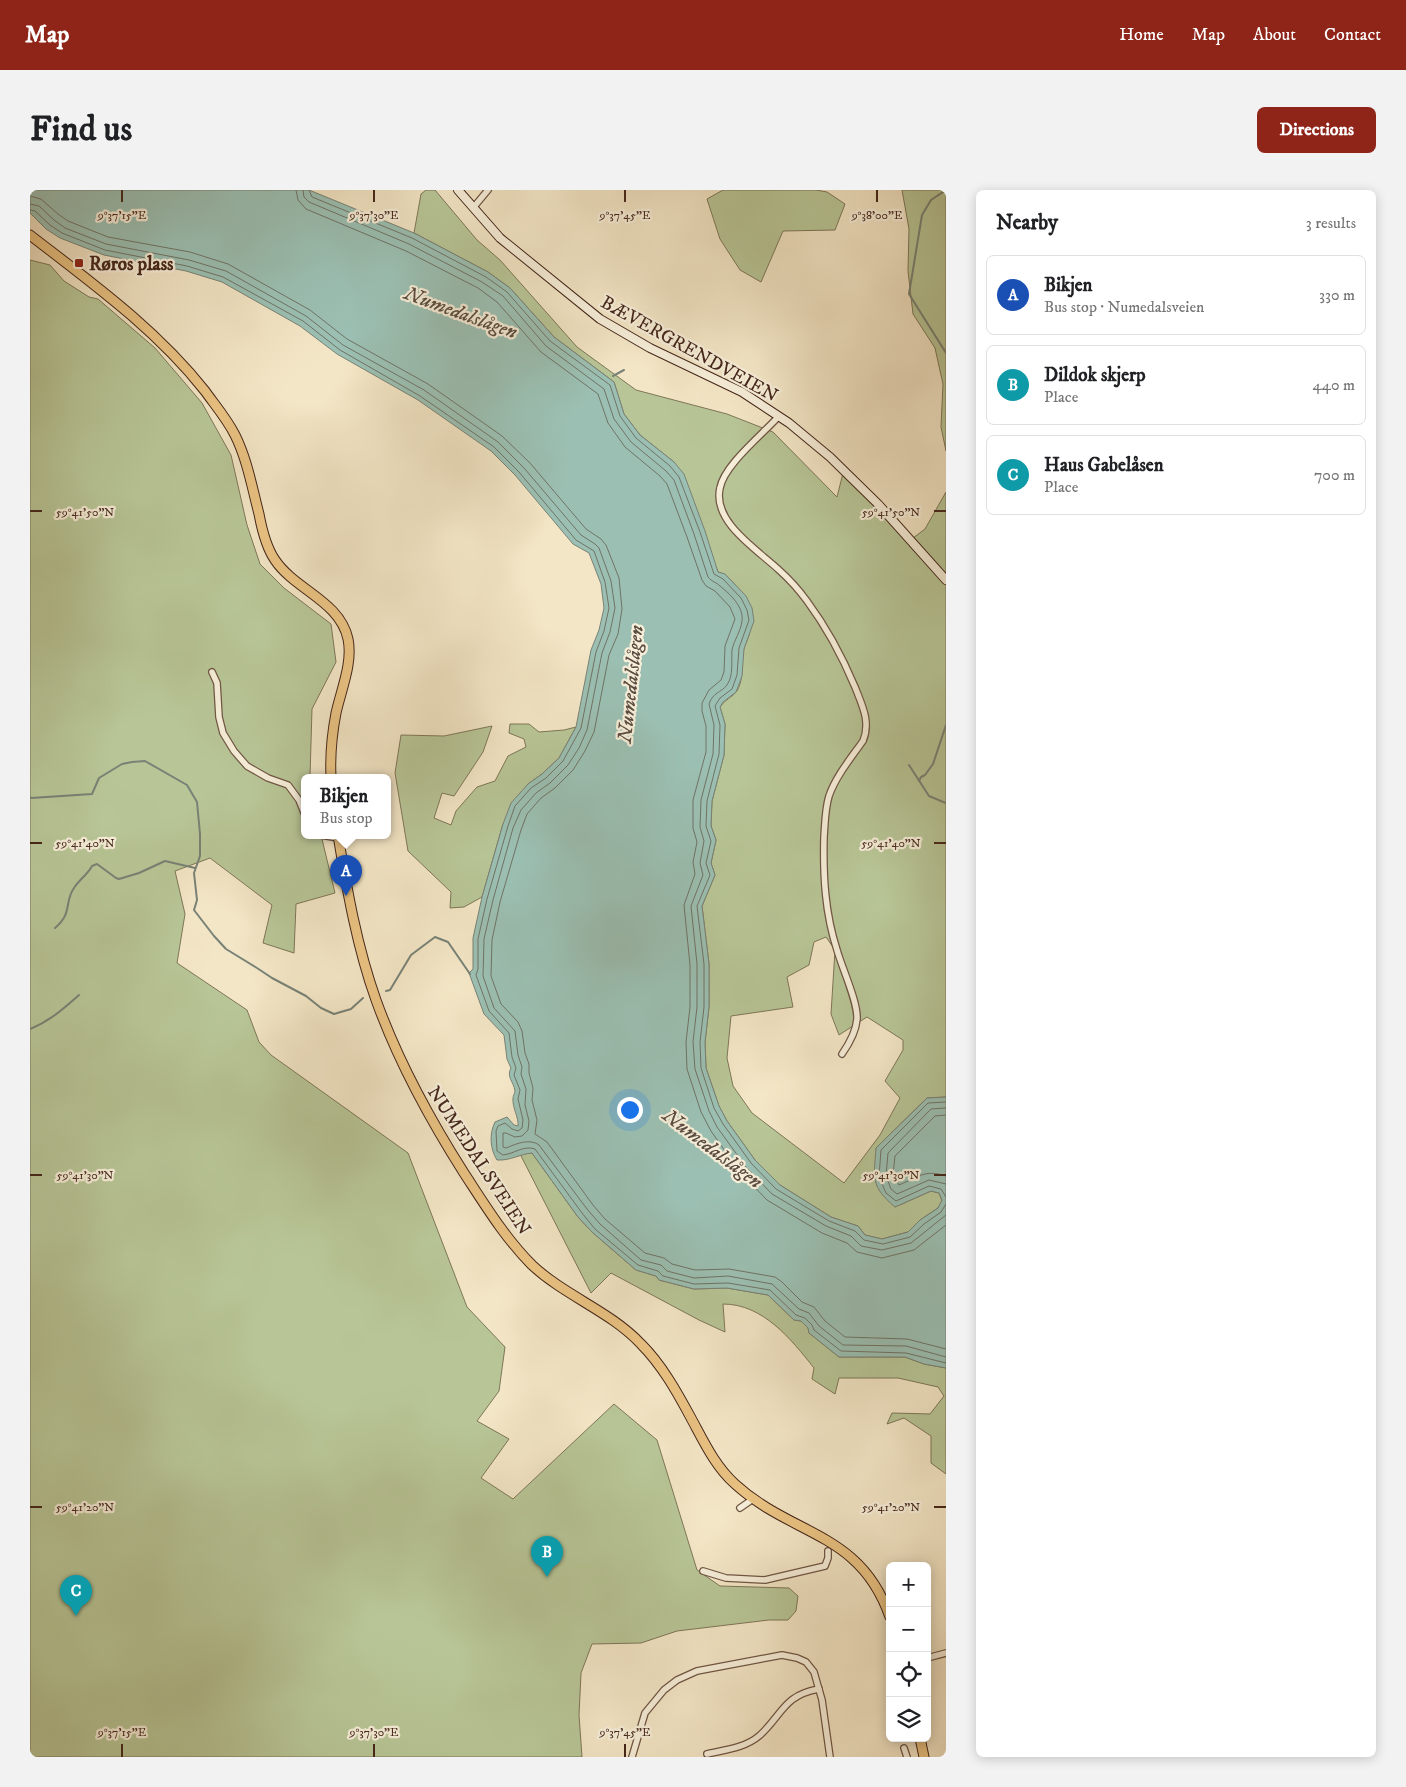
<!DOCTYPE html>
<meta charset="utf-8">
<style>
:root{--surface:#fff;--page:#f2f2f2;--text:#202124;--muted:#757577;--line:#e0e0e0;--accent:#8f2418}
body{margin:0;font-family:"IM FELL DW Pica",serif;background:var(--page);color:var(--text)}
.controls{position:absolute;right:15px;bottom:15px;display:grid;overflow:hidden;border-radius:8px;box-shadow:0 2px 12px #0003}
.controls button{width:45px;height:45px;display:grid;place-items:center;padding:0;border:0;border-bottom:1px solid var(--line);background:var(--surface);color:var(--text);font:25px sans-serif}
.you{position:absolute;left:599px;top:919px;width:18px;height:18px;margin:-12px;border:4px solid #fff;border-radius:50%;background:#1a73e8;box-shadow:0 0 0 8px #1a73e833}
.badge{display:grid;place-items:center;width:32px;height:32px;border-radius:50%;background:var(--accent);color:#fff;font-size:16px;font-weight:700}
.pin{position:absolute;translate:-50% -41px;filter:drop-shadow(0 1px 2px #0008)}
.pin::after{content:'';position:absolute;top:26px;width:18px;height:15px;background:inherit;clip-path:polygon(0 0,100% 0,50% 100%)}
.popup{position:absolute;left:271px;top:584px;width:90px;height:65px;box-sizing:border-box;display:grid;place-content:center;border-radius:8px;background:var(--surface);filter:drop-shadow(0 1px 4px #0005);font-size:16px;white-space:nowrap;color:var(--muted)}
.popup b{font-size:19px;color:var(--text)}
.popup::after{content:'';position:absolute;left:50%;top:100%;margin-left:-10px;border:10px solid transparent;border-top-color:var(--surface)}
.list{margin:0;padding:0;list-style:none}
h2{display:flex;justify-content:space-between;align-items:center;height:65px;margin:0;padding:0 20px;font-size:21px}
h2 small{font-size:16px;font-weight:400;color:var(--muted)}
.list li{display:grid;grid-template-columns:32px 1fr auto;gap:15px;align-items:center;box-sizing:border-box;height:80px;margin:0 10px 10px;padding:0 10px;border:1px solid var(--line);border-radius:8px}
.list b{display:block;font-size:19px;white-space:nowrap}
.list p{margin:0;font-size:16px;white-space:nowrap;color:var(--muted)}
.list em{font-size:16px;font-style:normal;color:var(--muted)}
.icon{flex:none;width:28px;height:28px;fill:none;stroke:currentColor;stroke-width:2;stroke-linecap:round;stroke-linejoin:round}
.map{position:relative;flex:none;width:916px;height:1567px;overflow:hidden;border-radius:8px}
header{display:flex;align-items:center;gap:30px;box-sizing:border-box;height:70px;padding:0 25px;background:var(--accent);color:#fff}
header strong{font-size:24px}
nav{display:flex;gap:28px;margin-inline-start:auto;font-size:18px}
.intro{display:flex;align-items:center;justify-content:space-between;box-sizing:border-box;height:120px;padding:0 30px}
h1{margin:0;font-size:35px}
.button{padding:12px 22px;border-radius:8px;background:var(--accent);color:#fff;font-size:18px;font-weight:700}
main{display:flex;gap:30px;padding:0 30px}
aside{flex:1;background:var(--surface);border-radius:8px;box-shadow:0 2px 12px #0003}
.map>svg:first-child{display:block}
.green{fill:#b8c697;stroke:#7e7658;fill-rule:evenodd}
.water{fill:#9bc0b3;stroke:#788276}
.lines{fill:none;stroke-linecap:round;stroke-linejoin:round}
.shore{stroke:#707366;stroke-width:1}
.stream{stroke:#788276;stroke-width:2}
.street-casing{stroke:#705645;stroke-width:8}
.secondary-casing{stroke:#44261a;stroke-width:10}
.primary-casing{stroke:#44261a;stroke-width:11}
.street{stroke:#f7efda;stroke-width:5.5}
.secondary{stroke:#f7efda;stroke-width:8}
.primary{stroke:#eac383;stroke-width:9}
.ticks{fill:none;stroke:#44261a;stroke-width:2}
.poi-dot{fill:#8f2418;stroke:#f7efda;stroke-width:2}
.labels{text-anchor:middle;stroke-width:4.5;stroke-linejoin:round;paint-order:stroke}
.poi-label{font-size:19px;font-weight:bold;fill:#44261a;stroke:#f7efda;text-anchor:start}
.street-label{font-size:19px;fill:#44261a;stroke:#f7efda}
.water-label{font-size:20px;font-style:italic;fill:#5a4c40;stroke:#f7efda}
.ticks-label{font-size:12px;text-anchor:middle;fill:#44261a;stroke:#f7efda;stroke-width:4.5;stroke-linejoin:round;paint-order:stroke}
</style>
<header>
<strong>Map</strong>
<nav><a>Home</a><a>Map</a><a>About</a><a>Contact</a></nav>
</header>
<div class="intro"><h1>Find us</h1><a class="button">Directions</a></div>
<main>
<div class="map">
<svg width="916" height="1567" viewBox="0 0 916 1567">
<rect width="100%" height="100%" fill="#f3e6c6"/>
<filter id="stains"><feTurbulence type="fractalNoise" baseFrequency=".004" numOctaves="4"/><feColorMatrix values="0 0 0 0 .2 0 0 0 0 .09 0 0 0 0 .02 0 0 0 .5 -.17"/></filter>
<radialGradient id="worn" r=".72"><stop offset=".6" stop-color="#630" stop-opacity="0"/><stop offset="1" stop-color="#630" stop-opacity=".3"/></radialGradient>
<g class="green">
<path d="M 396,0 L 405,0 L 447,50 L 470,70 L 547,157 L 606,200 L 697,224 L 743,242 L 807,307 L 813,283 L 883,348 L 895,339 L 916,302 L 916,907 L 897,908 L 846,958 L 865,1017 L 901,1001 L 909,1003 L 912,1011 L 908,1018 L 890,1030 L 878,1042 L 852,1049 L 835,1045 L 828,1036 L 801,1027 L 750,995 L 725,970 L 697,931 L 689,916 L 676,878 L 675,852 L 679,817 L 679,774 L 672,716 L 685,685 L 681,673 L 686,650 L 681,636 L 682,611 L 694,565 L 695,534 L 690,517 C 694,510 703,507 707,501 C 714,489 711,476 713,463 C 714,457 717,451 719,445 C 726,423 721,412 706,396 C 701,390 697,385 688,382 L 644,272 L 610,245 L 594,224 L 584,192 L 524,147 L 480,98 L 458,82 L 384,43 L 391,4 ZM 796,747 L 805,760 L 801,824 L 809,845 L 837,827 L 873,850 L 873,860 L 855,891 L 870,908 L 850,945 L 814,993 L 722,923 L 703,896 L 697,868 L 701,826 L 763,817 L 757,787 L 779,775 L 784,752 Z"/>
<path d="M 693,0 L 786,0 L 797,2 L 815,14 L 805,40 L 753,41 L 731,92 L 710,80 L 690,49 L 677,9 Z"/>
<path d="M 872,0 L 916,0 L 916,261 L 911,237 L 913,194 L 905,158 L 883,124 L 878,81 L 879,39 Z"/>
<path d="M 0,70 L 20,75 L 34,91 L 59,107 L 68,109 L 125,158 L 172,213 L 201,265 L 217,335 L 230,374 L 254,398 L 301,434 L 306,472 L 282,519 L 280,587 L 275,587 L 275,645 L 291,645 L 305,703 L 266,714 L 264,763 L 233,753 L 242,715 L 180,668 L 145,681 L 155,724 L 147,773 L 217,820 L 229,852 L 241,865 L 378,963 L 437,1117 L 475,1157 L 469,1201 L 447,1231 L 479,1249 L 451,1288 L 483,1309 L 584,1214 L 627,1250 L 667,1380 L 690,1396 L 759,1398 L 768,1406 L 766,1421 L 758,1430 L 739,1430 L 647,1441 L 611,1453 L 562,1454 L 551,1483 L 549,1525 L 552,1567 L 0,1567 Z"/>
<path d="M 480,534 L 499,534 L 509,542 L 534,540 L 546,537 L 529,568 L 512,584 L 498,594 L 473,634 L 452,707 L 434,717 L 420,718 L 421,702 L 378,661 L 365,583 L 371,545 L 414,546 L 462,536 L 453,562 L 424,606 L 412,603 L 404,628 L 421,635 L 426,621 L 447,597 L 465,591 L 478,566 L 496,557 L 494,549 L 479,543 Z"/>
<path d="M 502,963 L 548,1027 L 562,1042 L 606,1080 L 626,1086 L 629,1090 L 664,1099 L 697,1098 L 738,1105 L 764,1130 L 771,1131 L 778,1138 L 779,1143 L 809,1167 L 875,1167 L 894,1174 L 916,1178 L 916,1284 L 901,1273 L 901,1246 L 874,1228 L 857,1234 L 862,1223 L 900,1224 L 914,1206 L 908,1197 L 868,1188 L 809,1188 L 805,1204 L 782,1189 L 784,1178 C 761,1149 733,1114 693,1114 L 695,1142 L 669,1130 L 581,1083 L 561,1103 L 490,964 Z"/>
</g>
<path class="water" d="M 0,0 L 279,0 L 384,43 L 458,82 L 480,98 L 524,147 L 584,192 L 594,224 L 610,245 L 644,272 L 654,284 L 675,341 L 688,382 L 695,384 L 716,406 L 722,418 L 724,431 L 714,459 L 712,486 L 706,502 L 693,512 L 690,517 L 695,534 L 694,565 L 682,611 L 681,636 L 686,650 L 681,673 L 685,685 L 672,716 L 679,774 L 679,817 L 675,852 L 676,878 L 689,916 L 697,931 L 725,970 L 750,995 L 801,1027 L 828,1036 L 835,1045 L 852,1049 L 878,1042 L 890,1030 L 908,1018 L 912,1010 L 909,1003 L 901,1001 L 865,1017 C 840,996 844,988 846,958 L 897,908 L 916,907 L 916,1178 L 894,1174 L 875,1167 L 809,1167 L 779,1143 L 778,1138 L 771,1131 L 764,1130 L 738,1105 L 697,1098 L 664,1099 L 629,1090 L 626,1086 L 606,1080 L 562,1042 L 548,1027 L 502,963 C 490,964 480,971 467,970 C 460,959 459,944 465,932 L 477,927 L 484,935 L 488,936 C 489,927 482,918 483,908 C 483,906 485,903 485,901 C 484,892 476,887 481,878 L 477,869 L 474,845 L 454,824 L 439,783 L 443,779 L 443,748 L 452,707 L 473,634 L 481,613 L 498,594 L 512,584 L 529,568 L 546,537 L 561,460 L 569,440 L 574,418 L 571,394 L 559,363 L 543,354 L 485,285 L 461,261 L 388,210 L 307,164 L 270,136 L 192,92 L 156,81 L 74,65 L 30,48 L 16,39 L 0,23 Z"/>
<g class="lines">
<g class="shore">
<path d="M 266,0 L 268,10 L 276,19 L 376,61 L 448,98 L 467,112 L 511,162 L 568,204 L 578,233 L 595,257 L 630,286 L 637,294 L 657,347 L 672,390 L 676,396 L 685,401 L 700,417 L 705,429 L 695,456 L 694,482 L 691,490 L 679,500 L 672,513 L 672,521 L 676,536 L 676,562 L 663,610 L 663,638 L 667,652 L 663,672 L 665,684 L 654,715 L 660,775 L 660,817 L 656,852 L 657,879 L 671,922 L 681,941 L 709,981 L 737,1010 L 792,1043 L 817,1053 L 827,1062 L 852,1068 L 884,1060 L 916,1035"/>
<path d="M 273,0 L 274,7 L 279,12 L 379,54 L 452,92 L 473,106 L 516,156 L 574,199 L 584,229 L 601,252 L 636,281 L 644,290 L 664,344 L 678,387 C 682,392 686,392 690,396 C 700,404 714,417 712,431 C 711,441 704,450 702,460 C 701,471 704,485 697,495 C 691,503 683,502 679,514 L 684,535 L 683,564 L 671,610 L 670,637 L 674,651 L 670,673 L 673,685 L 661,716 L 667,774 L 667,817 L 663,852 L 665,879 L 679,921 L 687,937 L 716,977 L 742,1004 L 796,1036 L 821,1046 L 831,1056 L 852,1060 L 881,1053 L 916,1025"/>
<path d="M 279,0 L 282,7 L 382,48 L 456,87 L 477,102 L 520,151 L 580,195 L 590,226 L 606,248 L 640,276 L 649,287 L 670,342 L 684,384 L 693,389 L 711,408 L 717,420 L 719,430 L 709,458 L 707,485 L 702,499 L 690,508 L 685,516 L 690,535 L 689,564 L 677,611 L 676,636 L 681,651 L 676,673 L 680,685 L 667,716 L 674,774 L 674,817 L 670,852 L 671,878 L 684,918 L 693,934 L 721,973 L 746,999 L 799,1031 L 825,1041 L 834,1050 L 853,1054 L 880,1047 L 894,1034 L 911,1022 L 916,1014"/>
<path d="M 0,6 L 11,9 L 28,24 L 38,31 L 78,47 L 160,62 L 198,74 L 280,120 L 317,149 L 398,194 L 472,246 L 500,273 L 556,339 L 571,349 L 576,355 L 589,388 L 592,419 L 588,444 L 579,465 L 564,542 L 555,561 L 543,580 L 525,598 L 511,608 L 497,624 L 491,640 L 470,712 L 462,750 L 461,786 L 471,814 L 488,832 L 492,841 L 495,863 L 499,874 L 499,883 L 503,898 L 502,910 L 507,930 L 505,944 L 517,952 L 563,1015 L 575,1029 L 615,1063 L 634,1068 L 642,1074 L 665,1080 L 699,1079 L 745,1087 L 752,1092 L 772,1112 L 784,1117 L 795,1131 L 815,1147 L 877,1149 L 916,1159"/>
<path d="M 0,14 L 9,16 L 24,30 L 35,38 L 76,54 L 159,70 L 196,81 L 276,126 L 313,155 L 394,200 L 468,252 L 494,278 L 551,345 L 565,354 L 569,358 L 581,391 L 585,418 L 580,442 L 572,463 L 557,540 L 549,558 L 538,575 L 520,593 L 506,603 L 491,620 L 483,638 L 463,710 L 454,749 L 453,786 L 464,818 L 485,841 L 488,865 L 492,877 L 491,884 L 496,899 L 495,915 L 499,931 L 498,940 L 492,946 L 485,947 L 476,943 L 473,943 L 473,957 L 476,958 C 486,954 499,948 509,955 L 557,1019 L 570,1034 L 611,1070 L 631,1075 L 637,1081 L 664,1088 L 698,1086 L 742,1094 L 769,1119 L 779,1123 L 789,1136 L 813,1155 L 876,1156 L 916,1167"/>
<path d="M 0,20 L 5,21 L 20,35 L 32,43 L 75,60 L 157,76 L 193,87 L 273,131 L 310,160 L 390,206 L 464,257 L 489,282 L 546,350 L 564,361 L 575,392 L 579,418 L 574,441 L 566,462 L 551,538 L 533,571 L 516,588 L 501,598 L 485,616 L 478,636 L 457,709 L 448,749 L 448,779 L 446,785 L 459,821 L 479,843 L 482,867 L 486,878 L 484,885 L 490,900 L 488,909 L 493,930 L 492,938 L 488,941 L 482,939 L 475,933 L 468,936 L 466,941 L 467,961 L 473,965 C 484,964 493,955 505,959 L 552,1023 L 565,1039 L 608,1075 L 628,1081 L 633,1086 L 664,1094 L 698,1093 L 740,1100 L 766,1125 L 775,1128 L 782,1135 L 784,1140 L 811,1161 L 876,1163 L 916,1173"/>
<path d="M 916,912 L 898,913 L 851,960 L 849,987 L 856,1003 L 866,1011 L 899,996 L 911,999 L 916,1007"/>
<path d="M 916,918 L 901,919 L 858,963 L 856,986 L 861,999 L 867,1004 L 899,990 L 916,994"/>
<path d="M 916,925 L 905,926 L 865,966 L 863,984 L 869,995 C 888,987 895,979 916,986"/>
</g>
<g class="stream">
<path d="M 916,0 L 901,10 L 892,25 L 879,104 L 916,163"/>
<path d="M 583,186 L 594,180"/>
<path d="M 879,575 L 899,606 L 916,613"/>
<path d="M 889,591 L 891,587 L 895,585 L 903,574 L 916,535"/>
<path d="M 0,607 L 1,608 L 62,604 L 69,588 L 92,574 L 102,572 L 115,571 L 157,595 L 167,612 L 170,644 L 170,666 L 164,683 L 167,710 L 164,720 L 184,746 L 196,759 L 227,778 L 242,788 L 276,806 L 291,818 L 304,824 L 321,819 L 333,808"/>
<path d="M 25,738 C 43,723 34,712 44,698 C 49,690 58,684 62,676 L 67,674 L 86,688 L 89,689 L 109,683 L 135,671 L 165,678"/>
<path d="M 356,801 L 360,800 L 381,765 L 405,747 L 418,752 L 440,784"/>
<path d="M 0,839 C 20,831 33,819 49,805"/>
</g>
<defs>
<g id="street">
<path d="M 443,18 L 458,0"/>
<path d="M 749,226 C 733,244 694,275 690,298 C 682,332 728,360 749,380 C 759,389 769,400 777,411 C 797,438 812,466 825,497 C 832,515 841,532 833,551 C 821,568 806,586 799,606 C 795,619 795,634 794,647 C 793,686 795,723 807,760 C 812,778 828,812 827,829 C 826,842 819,854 812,864"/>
<path d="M 182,482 L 187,493 L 189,527 L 193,543 L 204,561 L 217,576 L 238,588 L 258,595 L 269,610 L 275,625"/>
<path d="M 291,645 L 308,648"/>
<path d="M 710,1318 L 723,1309"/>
<path d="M 673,1381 L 696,1388 L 735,1390 L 795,1376 L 798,1368 L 798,1361"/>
<path d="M 897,1468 L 916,1463"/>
<path d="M 874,1558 L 877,1567"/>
<path d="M 677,1564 C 694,1560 715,1558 729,1546 C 752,1526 753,1505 789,1499"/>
<path d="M 602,1567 L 615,1523 L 634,1500 L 647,1490 L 667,1481 L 752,1465 L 767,1468 L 776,1472 L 784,1482 L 792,1510 L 800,1567"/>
</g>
<path id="secondary" d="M 428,0 L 470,48 L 570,129 L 620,158 L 712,202 L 759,233 L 800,267 L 848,314 L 916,390"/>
<g id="primary">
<path d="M 0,45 C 62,93 126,139 175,201 C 185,215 197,229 205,245 C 217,269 222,297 229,324 C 232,340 236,357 245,370 C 265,400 310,411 318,449 C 323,473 311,500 306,523 C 302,544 300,566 301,587"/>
<path d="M 308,645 C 317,700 327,757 346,810 C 368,871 399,928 434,983 C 455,1015 475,1048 502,1075 C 535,1106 580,1121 611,1154 C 632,1175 647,1202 661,1228 C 674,1252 685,1276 705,1294 C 763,1347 830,1341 860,1427"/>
<path d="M 890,1548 L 894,1567"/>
</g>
</defs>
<use href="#street" class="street-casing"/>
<use href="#secondary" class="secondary-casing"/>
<use href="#primary" class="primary-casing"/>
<use href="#street" class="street"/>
<use href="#secondary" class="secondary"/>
<use href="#primary" class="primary"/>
</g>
<path class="ticks" d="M 92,0 L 92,12M 344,0 L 344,12M 595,0 L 595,12M 847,0 L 847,12M 0,321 L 12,321M 904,321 L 916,321M 0,653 L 12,653M 904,653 L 916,653M 0,985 L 12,985M 904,985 L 916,985M 0,1317 L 12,1317M 904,1317 L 916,1317M 92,1554 L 92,1567M 344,1554 L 344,1567M 595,1554 L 595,1567"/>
<rect class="poi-dot" x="44" y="68" width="10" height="10" rx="2.5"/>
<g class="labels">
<g class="poi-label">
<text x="59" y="80">Røros plass</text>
</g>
<g class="street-label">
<text transform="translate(660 158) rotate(29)" y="7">BÆVERGRENDVEIEN</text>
<text transform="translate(450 970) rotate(57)" y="7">NUMEDALSVEIEN</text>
</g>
<g class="water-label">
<text transform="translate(431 122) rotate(20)" y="7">Numedalslågen</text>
<text transform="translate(600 494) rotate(-84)" y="7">Numedalslågen</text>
<text transform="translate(683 958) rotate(37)" y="7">Numedalslågen</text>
</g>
</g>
<g class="ticks-label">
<text x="92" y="29">9°37'15"E</text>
<text x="344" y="29">9°37'30"E</text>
<text x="595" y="29">9°37'45"E</text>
<text x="847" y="29">9°38'00"E</text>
<text x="55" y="326">59°41'50"N</text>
<text x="861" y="326">59°41'50"N</text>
<text x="55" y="657">59°41'40"N</text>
<text x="861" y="657">59°41'40"N</text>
<text x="55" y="989">59°41'30"N</text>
<text x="861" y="989">59°41'30"N</text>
<text x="55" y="1321">59°41'20"N</text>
<text x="861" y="1321">59°41'20"N</text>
<text x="92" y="1546">9°37'15"E</text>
<text x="344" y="1546">9°37'30"E</text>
<text x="595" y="1546">9°37'45"E</text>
</g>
<rect width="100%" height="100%" filter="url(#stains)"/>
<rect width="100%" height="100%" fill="url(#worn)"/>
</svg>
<div class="controls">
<button>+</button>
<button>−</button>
<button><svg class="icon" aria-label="locate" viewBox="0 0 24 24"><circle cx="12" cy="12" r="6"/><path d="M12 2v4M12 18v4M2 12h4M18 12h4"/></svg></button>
<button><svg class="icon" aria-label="layers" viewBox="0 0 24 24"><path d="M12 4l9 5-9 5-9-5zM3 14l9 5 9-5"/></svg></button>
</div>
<div class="you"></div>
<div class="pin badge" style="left:316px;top:706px;background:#1a4fb4">A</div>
<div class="popup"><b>Bikjen</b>Bus stop</div>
<div class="pin badge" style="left:517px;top:1387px;background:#0f9aa8">B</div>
<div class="pin badge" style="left:46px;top:1426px;background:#0f9aa8">C</div>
</div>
<aside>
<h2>Nearby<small>3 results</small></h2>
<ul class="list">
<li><span class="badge" style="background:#1a4fb4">A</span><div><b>Bikjen</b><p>Bus stop · Numedalsveien</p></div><em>330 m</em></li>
<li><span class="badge" style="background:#0f9aa8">B</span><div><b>Dildok skjerp</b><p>Place</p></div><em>440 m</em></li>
<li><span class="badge" style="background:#0f9aa8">C</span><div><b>Haus Gabelåsen</b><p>Place</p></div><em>700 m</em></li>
</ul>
</aside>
</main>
